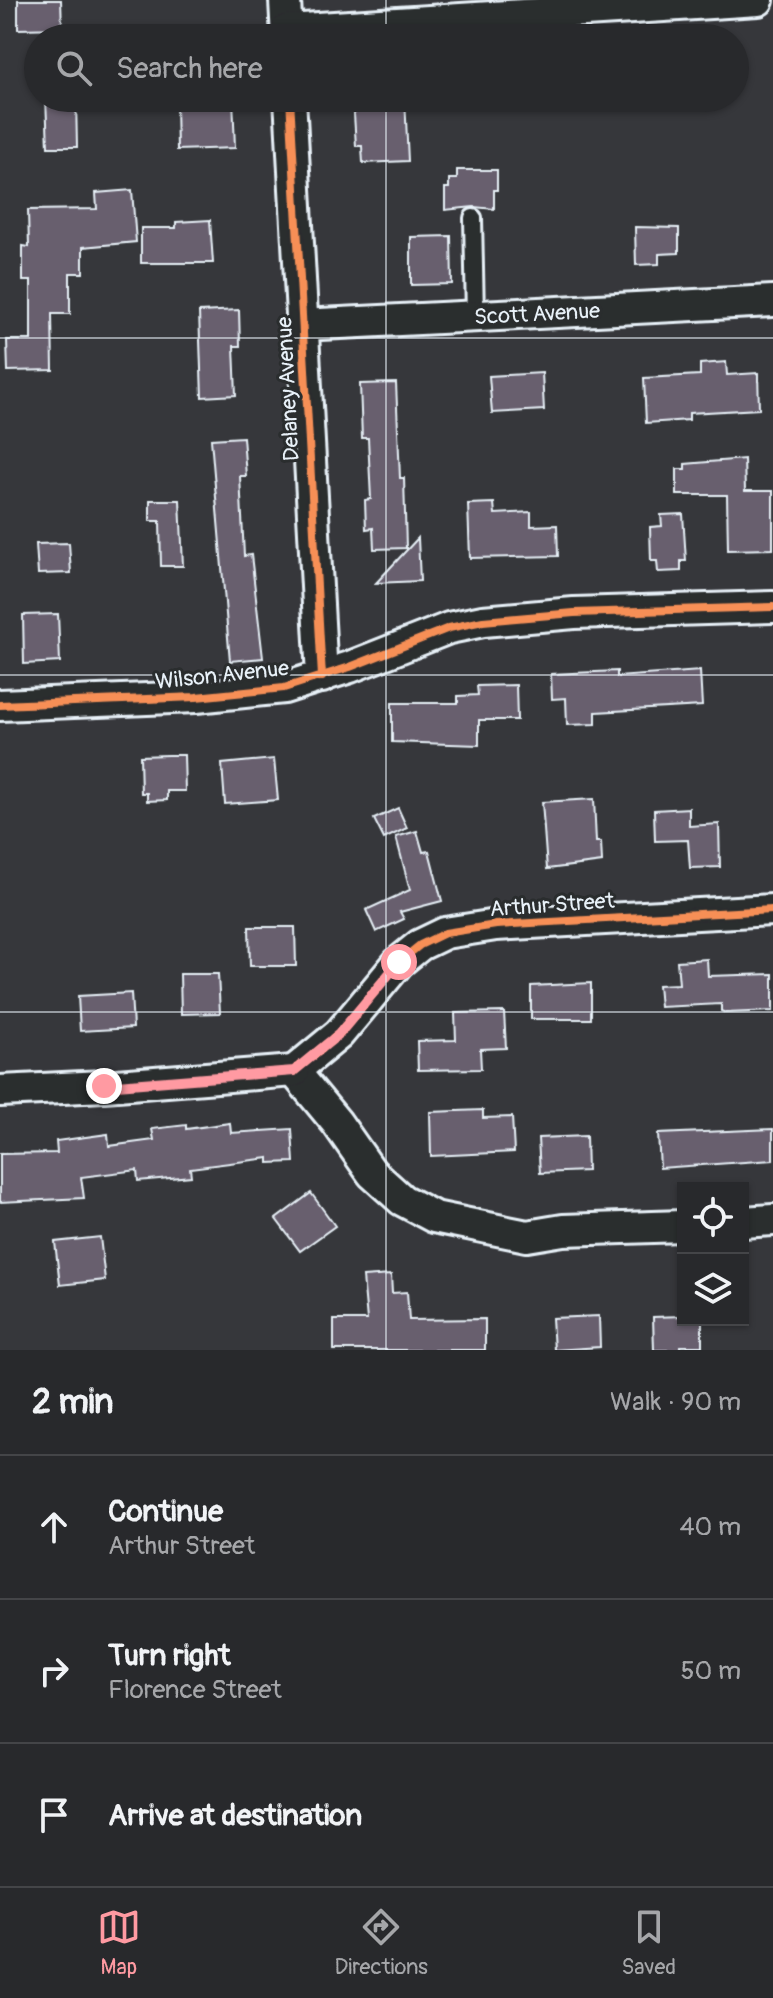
<!DOCTYPE html>
<meta charset="utf-8">
<style>
:root{--surface:#28292c;--page:#303134;--text:#f1f3f6;--muted:#a5a6a9;--line:#444548;--accent:#ff9aa2}
body{margin:0;font-family:Pangolin,sans-serif;background:var(--page);color:var(--text)}
.controls{position:absolute;right:24px;bottom:24px;display:grid;overflow:hidden;border-radius:0px;box-shadow:0 2px 6px #0004}
.controls button{width:72px;height:72px;display:grid;place-items:center;padding:0;border:0;border-bottom:2px solid var(--line);background:var(--surface);color:var(--text);font:40px sans-serif}
.stop{position:absolute;width:24px;height:24px;margin:-18px;border:6px solid #ff9aa2;border-radius:50%;background:#fff}
.stop.end{background:#ff9aa2;border-color:#fff;box-shadow:0 2px 8px #0008}
.list{margin:0;padding:0;list-style:none}
h2{display:flex;justify-content:space-between;align-items:center;height:104px;margin:0;padding:0 32px;font-size:34px}
h2 small{font-size:26px;font-weight:400;color:var(--muted)}
.list li{display:grid;grid-template-columns:52px 1fr auto;gap:24px;align-items:center;box-sizing:border-box;height:144px;padding:0 32px;border-top:2px solid var(--line)}
.list b{display:block;font-size:30px;white-space:nowrap}
.list p{margin:0;font-size:26px;white-space:nowrap;color:var(--muted)}
.list em{font-size:26px;font-style:normal;color:var(--muted)}
.icon{flex:none;width:44px;height:44px;fill:none;stroke:currentColor;stroke-width:2;stroke-linecap:round;stroke-linejoin:round}
.map{position:relative;flex:none;width:773px;height:1350px;overflow:hidden}
.search{position:absolute;background:var(--surface);box-shadow:0 2px 6px #0004;left:24px;right:24px;top:24px;height:88px;display:flex;align-items:center;gap:20px;box-sizing:border-box;padding:0 28px;border-radius:44px;color:var(--muted);font-size:30px}
.sheet{height:536px;background:var(--surface)}
nav{display:flex;justify-content:space-around;align-items:center;box-sizing:border-box;height:112px;border-top:2px solid var(--line);background:var(--surface);font-size:22px;color:var(--muted)}
nav a{display:grid;justify-items:center;gap:4px}
nav .on{color:var(--accent)}
.map>svg:first-child{display:block}
.building{fill:#675e6e;stroke:#e8f1f8;stroke-width:2}
.lines{fill:none;stroke-linecap:round;stroke-linejoin:round}
.lane-casing{stroke:#e8f1f8;stroke-width:22}
.street-casing{stroke:#e8f1f8;stroke-width:36}
.lane{stroke:#2a2d2e;stroke-width:16}
.street{stroke:#2a2d2e;stroke-width:30}
.cycleway-casing{stroke:#2a2d2e;stroke-width:13}
.cycleway{stroke:#f78f57;stroke-width:8}
.route{stroke:#ff9aa2;stroke-width:10}
.grid{fill:none;stroke:#e8f1f8;stroke-width:2;stroke-opacity:0.55}
.labels{text-anchor:middle;stroke-width:6;stroke-linejoin:round;paint-order:stroke}
.street-label{font-size:22px;fill:#e8f1f8;stroke:#2a2d2e}
</style>
<div class="map">
<svg width="773" height="1350" viewBox="0 0 773 1350">
<rect width="100%" height="100%" fill="#36373b"/>
<filter id="ink" filterUnits="userSpaceOnUse"><feTurbulence type="fractalNoise" baseFrequency=".0125" numOctaves="2"/><feDisplacementMap in="SourceGraphic" scale="16" xChannelSelector="R" yChannelSelector="G"/><feConvolveMatrix kernelMatrix="1 2 1 2 8 2 1 2 1" color-interpolation-filters="sRGB"/></filter>
<g filter="url(#ink)">
<g class="building">
<path d="M 18,0 L 61,0 L 62,28 L 18,29 Z"/>
<path d="M 46,98 L 76,98 L 77,147 L 48,147 Z"/>
<path d="M 182,98 L 233,98 L 235,148 L 177,150 L 176,104 L 182,103 Z"/>
<path d="M 353,98 L 405,98 L 408,161 L 363,163 L 362,146 L 356,146 Z"/>
<path d="M 457,170 L 497,170 L 497,190 L 494,190 L 494,209 L 474,207 L 445,210 L 445,188 L 449,188 L 449,179 L 457,179 Z"/>
<path d="M 132,190 L 136,242 L 83,247 L 83,273 L 70,273 L 70,314 L 52,314 L 53,370 L 8,371 L 7,340 L 31,340 L 31,281 L 23,281 L 23,246 L 29,247 L 28,210 L 97,209 L 96,193 Z"/>
<path d="M 210,220 L 213,263 L 141,263 L 141,228 L 176,228 L 176,222 Z"/>
<path d="M 635,227 L 679,228 L 679,253 L 659,254 L 659,264 L 636,265 Z"/>
<path d="M 451,236 L 452,284 L 411,285 L 411,237 Z"/>
<path d="M 239,310 L 240,346 L 234,346 L 236,395 L 202,397 L 199,312 Z"/>
<path d="M 726,362 L 727,375 L 758,373 L 759,409 L 689,413 L 689,420 L 646,423 L 644,378 L 700,375 L 700,364 Z"/>
<path d="M 542,373 L 544,410 L 492,413 L 489,376 Z"/>
<path d="M 396,383 L 400,478 L 404,478 L 406,548 L 374,549 L 373,528 L 366,529 L 365,500 L 371,499 L 368,438 L 362,438 L 360,384 Z"/>
<path d="M 243,437 L 246,476 L 240,476 L 244,556 L 251,555 L 263,658 L 230,661 L 211,439 Z"/>
<path d="M 744,459 L 745,491 L 773,491 L 773,549 L 728,550 L 727,495 L 677,495 L 677,469 L 685,469 L 685,464 Z"/>
<path d="M 150,500 L 180,500 L 183,566 L 161,566 L 160,521 L 150,521 Z"/>
<path d="M 494,503 L 495,514 L 531,512 L 531,526 L 557,525 L 558,556 L 470,558 L 468,504 Z"/>
<path d="M 683,514 L 686,561 L 681,561 L 681,571 L 658,572 L 657,561 L 651,561 L 650,527 L 662,526 L 661,515 Z"/>
<path d="M 418,538 L 420,581 L 376,583 Z"/>
<path d="M 69,543 L 71,573 L 38,574 L 36,544 Z"/>
<path d="M 58,614 L 60,662 L 24,664 L 23,615 Z"/>
<path d="M 617,671 L 617,677 L 700,671 L 702,706 L 596,712 L 596,724 L 567,725 L 566,698 L 552,699 L 551,674 Z"/>
<path d="M 516,685 L 517,720 L 479,720 L 479,745 L 392,742 L 392,703 L 458,703 L 458,696 L 478,695 L 477,686 Z"/>
<path d="M 168,755 L 184,755 L 185,791 L 167,791 L 167,800 L 147,801 L 147,793 L 141,793 L 140,756 Z"/>
<path d="M 274,759 L 278,800 L 225,804 L 222,764 Z"/>
<path d="M 594,799 L 596,842 L 601,842 L 602,862 L 547,869 L 542,802 Z"/>
<path d="M 398,808 L 407,828 L 384,839 L 374,819 Z"/>
<path d="M 689,808 L 689,826 L 719,824 L 720,867 L 690,868 L 688,840 L 655,841 L 654,810 Z"/>
<path d="M 417,831 L 423,852 L 429,851 L 442,901 L 400,912 L 404,919 L 376,932 L 366,910 L 410,890 L 396,837 Z"/>
<path d="M 249,927 L 295,927 L 296,966 L 250,966 Z"/>
<path d="M 707,959 L 708,976 L 773,974 L 773,1011 L 726,1013 L 721,1011 L 721,1004 L 660,1007 L 658,985 L 679,984 L 677,961 Z"/>
<path d="M 180,974 L 218,974 L 220,1013 L 181,1014 Z"/>
<path d="M 591,983 L 591,1019 L 531,1019 L 531,986 Z"/>
<path d="M 131,993 L 133,1028 L 80,1031 L 78,996 Z"/>
<path d="M 504,1012 L 506,1048 L 480,1049 L 481,1069 L 418,1070 L 417,1041 L 456,1040 L 455,1013 Z"/>
<path d="M 483,1110 L 483,1118 L 512,1117 L 514,1152 L 431,1156 L 430,1112 Z"/>
<path d="M 230,1123 L 231,1133 L 292,1129 L 294,1162 L 269,1163 L 269,1158 L 190,1168 L 191,1176 L 138,1181 L 137,1170 L 81,1177 L 84,1198 L 0,1202 L 0,1154 L 57,1153 L 56,1141 L 108,1134 L 109,1146 L 154,1140 L 152,1129 L 186,1125 L 186,1129 Z"/>
<path d="M 773,1129 L 773,1160 L 660,1168 L 658,1134 Z"/>
<path d="M 586,1136 L 587,1171 L 540,1173 L 538,1138 Z"/>
<path d="M 311,1193 L 335,1226 L 300,1251 L 276,1219 Z"/>
<path d="M 100,1237 L 105,1280 L 60,1285 L 55,1242 Z"/>
<path d="M 391,1275 L 392,1293 L 407,1292 L 409,1320 L 485,1319 L 485,1350 L 334,1350 L 334,1320 L 367,1320 L 363,1277 Z"/>
<path d="M 599,1316 L 600,1347 L 554,1350 L 552,1318 Z"/>
<path d="M 683,1316 L 683,1320 L 702,1320 L 702,1346 L 680,1346 L 680,1350 L 654,1350 L 653,1317 Z"/>
</g>
<g class="lines">
<defs>
<path id="lane" d="M 473,218 L 475,316"/>
<g id="street">
<path d="M 285,0 L 287,38"/>
<path d="M 287,30 L 758,0"/>
<path d="M 290,98 L 322,677"/>
<path d="M 301,325 L 773,301"/>
<path d="M 0,705 L 196,697 L 284,688 L 350,667 L 449,628 L 483,621 L 574,613 L 773,607"/>
<path d="M 294,1071 L 339,1034 L 399,962 L 420,945 L 445,933 L 496,925 L 773,910"/>
<path d="M 294,1071 L 337,1123 L 372,1173 L 402,1200 L 434,1217 L 527,1236 L 563,1230 L 683,1226"/>
<path d="M 0,1091 L 104,1086 L 294,1071"/>
<path d="M 743,1222 L 773,1220"/>
</g>
</defs>
<use href="#lane" class="lane-casing"/>
<use href="#street" class="street-casing"/>
<use href="#lane" class="lane"/>
<use href="#street" class="street"/>
<defs>
<g id="cycleway">
<path d="M 290,98 L 322,677"/>
<path d="M 0,705 L 196,697 L 284,688 L 350,667 L 449,628 L 483,621 L 574,613 L 773,607"/>
<path d="M 294,1071 L 339,1034 L 399,962 L 420,945 L 445,933 L 496,925 L 773,910"/>
</g>
</defs>
<use href="#cycleway" class="cycleway-casing"/>
<use href="#cycleway" class="cycleway"/>
</g>
</g>
<g class="lines" filter="url(#ink)">
<path class="route" d="M 104,1086 L 294,1071 L 339,1034 L 399,962"/>
</g>
<path class="grid" d="M 386,0 L 386,38M 386,98 L 386,1350M 0,338 L 773,338M 0,675 L 773,675M 0,1012 L 773,1012"/>
<g class="labels">
<g class="street-label">
<text transform="translate(537 313) rotate(-3)" y="8">Scott Avenue</text>
<text transform="translate(287 389) rotate(-93)" y="8">Delaney Avenue</text>
<text transform="translate(222 674) rotate(-6)" y="8">Wilson Avenue</text>
<text transform="translate(552 904) rotate(-4)" y="8">Arthur Street</text>
</g>
</g>
</svg>
<div class="controls">
<button><svg class="icon" aria-label="locate" viewBox="0 0 24 24"><circle cx="12" cy="12" r="6"/><path d="M12 2v4M12 18v4M2 12h4M18 12h4"/></svg></button>
<button><svg class="icon" aria-label="layers" viewBox="0 0 24 24"><path d="M12 4l9 5-9 5-9-5zM3 14l9 5 9-5"/></svg></button>
</div>
<div class="stop" style="left:399px;top:962px"></div>
<div class="stop end" style="left:104px;top:1086px"></div>
<div class="search"><svg class="icon" aria-label="search" viewBox="0 0 24 24"><circle cx="10" cy="10" r="6"/><path d="M15 15l6 6"/></svg>Search here</div>
</div>
<section class="sheet">
<h2>2 min<small>Walk · 90 m</small></h2>
<ul class="list">
<li><svg class="icon" aria-label="ahead" viewBox="0 0 24 24"><path d="M12 20V5M6 11l6-6 6 6"/></svg><div><b>Continue</b><p>Arthur Street</p></div><em>40 m</em></li>
<li><svg class="icon" aria-label="right" viewBox="0 0 24 24"><path d="M7 20v-9h11M14 6l5 5-5 5"/></svg><div><b>Turn right</b><p>Florence Street</p></div><em>50 m</em></li>
<li><svg class="icon" aria-label="arrive" viewBox="0 0 24 24"><path d="M6 21V4h12l-3 4 3 4H6"/></svg><div><b>Arrive at destination</b></div></li>
</ul>
</section>
<nav>
<a class="on"><svg class="icon" aria-label="map" viewBox="0 0 24 24"><path d="M3 6l6-2 6 2 6-2v14l-6 2-6-2-6 2zM9 4v14M15 6v14"/></svg>Map</a>
<a><svg class="icon" aria-label="directions" viewBox="0 0 24 24"><path d="M12 3l9 9-9 9-9-9zM9 14v-3h6M13 9l2 2-2 2"/></svg>Directions</a>
<a><svg class="icon" aria-label="saved" viewBox="0 0 24 24"><path d="M7 4h10v16l-5-4-5 4z"/></svg>Saved</a>
</nav>
